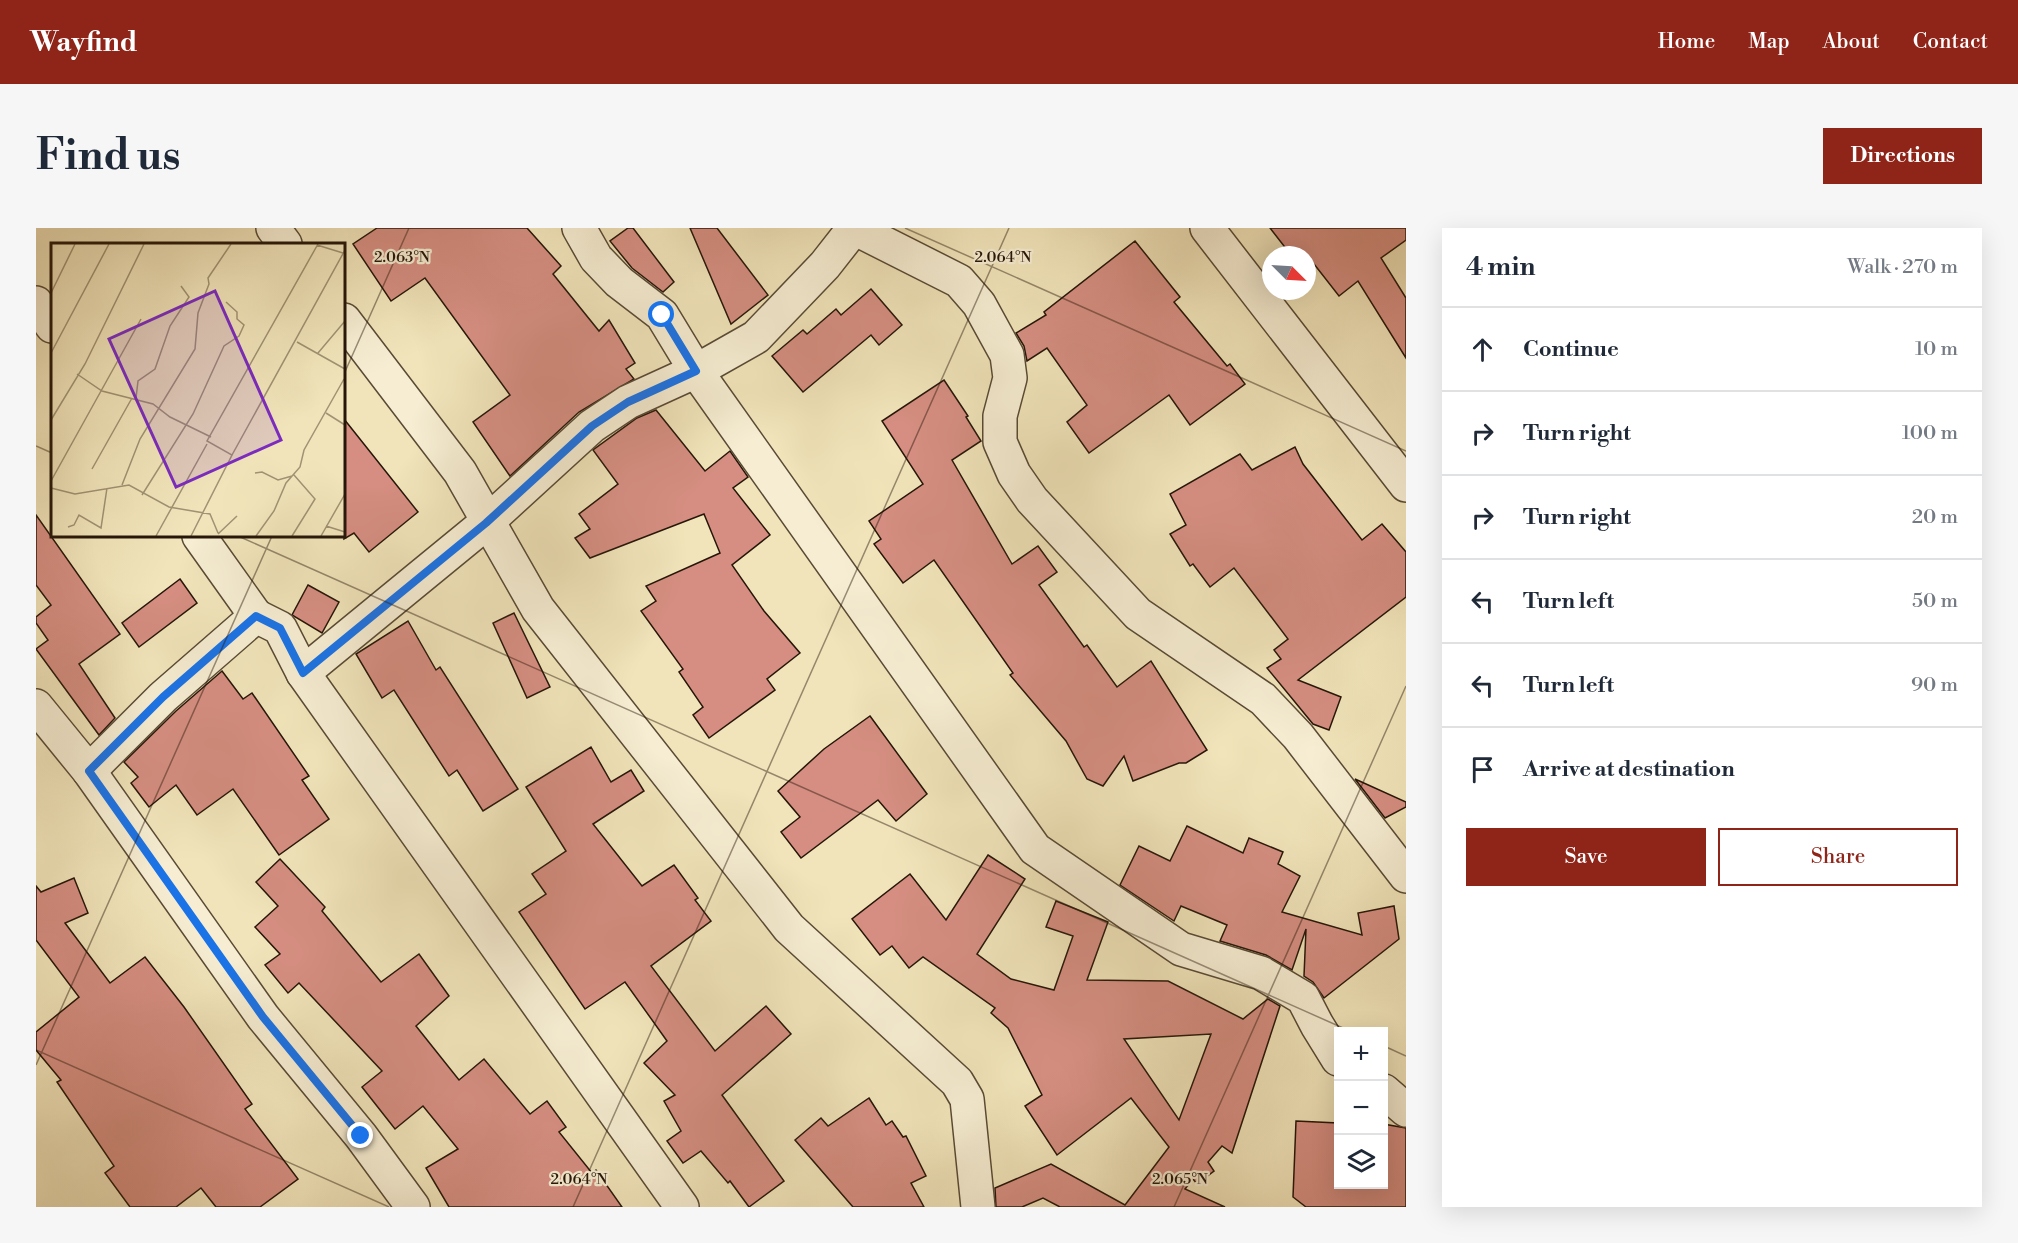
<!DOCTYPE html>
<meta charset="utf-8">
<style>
:root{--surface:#fff;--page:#f6f6f7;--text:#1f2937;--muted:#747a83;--line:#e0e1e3;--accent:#8f2418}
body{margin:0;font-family:"Libre Bodoni",serif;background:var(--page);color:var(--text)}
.controls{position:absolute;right:18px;bottom:18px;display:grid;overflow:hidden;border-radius:0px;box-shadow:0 6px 24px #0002}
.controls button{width:54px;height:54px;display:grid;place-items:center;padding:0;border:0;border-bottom:2px solid var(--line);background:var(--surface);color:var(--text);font:30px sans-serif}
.compass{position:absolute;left:1226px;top:18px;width:54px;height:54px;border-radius:50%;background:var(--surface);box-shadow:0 6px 24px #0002;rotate:114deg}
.stop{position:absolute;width:18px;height:18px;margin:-14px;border:4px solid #1a73e8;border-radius:50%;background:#fff}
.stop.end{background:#1a73e8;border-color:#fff;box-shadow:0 2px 6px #0008}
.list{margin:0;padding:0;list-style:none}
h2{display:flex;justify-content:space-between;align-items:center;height:78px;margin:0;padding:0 24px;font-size:26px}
h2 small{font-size:20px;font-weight:400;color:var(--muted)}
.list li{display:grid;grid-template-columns:39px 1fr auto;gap:18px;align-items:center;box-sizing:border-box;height:84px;padding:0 24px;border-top:2px solid var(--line)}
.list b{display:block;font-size:22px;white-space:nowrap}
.list em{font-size:20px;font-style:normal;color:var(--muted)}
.actions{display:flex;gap:12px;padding:18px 24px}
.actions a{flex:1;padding:14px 0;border:2px solid var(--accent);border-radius:0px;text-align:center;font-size:21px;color:var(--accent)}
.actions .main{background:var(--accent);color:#fff}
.icon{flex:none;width:33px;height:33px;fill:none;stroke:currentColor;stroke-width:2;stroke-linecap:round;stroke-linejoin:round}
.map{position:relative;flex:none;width:1370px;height:979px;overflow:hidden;border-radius:0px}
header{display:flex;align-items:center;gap:36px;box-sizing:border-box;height:84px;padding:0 30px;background:var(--accent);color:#fff}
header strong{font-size:28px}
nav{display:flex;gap:33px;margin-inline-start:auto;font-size:21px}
.intro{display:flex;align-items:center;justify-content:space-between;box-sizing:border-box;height:144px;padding:0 36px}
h1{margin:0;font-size:42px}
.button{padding:15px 27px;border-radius:0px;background:var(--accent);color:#fff;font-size:21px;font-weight:700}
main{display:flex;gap:36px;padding:0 36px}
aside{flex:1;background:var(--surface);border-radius:0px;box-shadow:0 6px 24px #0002}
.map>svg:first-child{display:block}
.building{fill:#d58e81;stroke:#261609;stroke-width:1.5;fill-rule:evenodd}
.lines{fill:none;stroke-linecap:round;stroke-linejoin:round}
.minor-casing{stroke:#594a35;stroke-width:36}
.minor{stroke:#f6edd2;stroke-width:33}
.route{stroke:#1a73e8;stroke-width:8}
.ticks{fill:none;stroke:#261609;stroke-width:1.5;stroke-opacity:0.45}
.inset-road{fill:none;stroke:#a09273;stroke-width:1.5}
.view{fill:#7b2cbf;fill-opacity:0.15;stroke:#7b2cbf;stroke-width:3}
.inset-edge{fill:none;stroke:#261609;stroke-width:3}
.ticks-label{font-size:15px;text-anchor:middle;fill:#261609;stroke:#f6edd2;stroke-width:4.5;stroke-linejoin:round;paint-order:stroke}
</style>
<header>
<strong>Wayfind</strong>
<nav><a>Home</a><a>Map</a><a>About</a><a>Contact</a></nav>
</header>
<div class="intro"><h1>Find us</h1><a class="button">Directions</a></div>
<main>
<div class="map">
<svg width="1370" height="979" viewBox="0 0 1370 979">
<rect width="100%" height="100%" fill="#f1e4ba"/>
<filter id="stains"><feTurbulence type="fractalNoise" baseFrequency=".00333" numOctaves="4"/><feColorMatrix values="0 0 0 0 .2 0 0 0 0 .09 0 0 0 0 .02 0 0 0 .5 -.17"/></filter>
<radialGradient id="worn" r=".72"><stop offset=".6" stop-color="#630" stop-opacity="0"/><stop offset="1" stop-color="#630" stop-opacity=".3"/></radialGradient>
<g class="building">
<path d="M 341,0 L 491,0 L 525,38 L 517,46 L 563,103 L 573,92 L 599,135 L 590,141 L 598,151 L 543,184 L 474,248 L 437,194 L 474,167 L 389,50 L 355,73 L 317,16 Z"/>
<path d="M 592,0 L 597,0 L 638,54 L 627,64 L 596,40 L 574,13 Z"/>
<path d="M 654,0 L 681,0 L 732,67 L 695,96 Z"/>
<path d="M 1234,0 L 1370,0 L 1370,12 L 1345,30 L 1370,70 L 1370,130 L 1322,53 L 1303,68 L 1271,27 L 1255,27 Z"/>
<path d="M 1099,13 L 1144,69 L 1138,74 L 1191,138 L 1194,136 L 1209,156 L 1154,197 L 1133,167 L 1053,225 L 1031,194 L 1051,177 L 1011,120 L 991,133 L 988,118 L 980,105 L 1010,87 L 1008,84 Z"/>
<path d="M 835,61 L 866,97 L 843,117 L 835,107 L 767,164 L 736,128 L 767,102 L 771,106 L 800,81 L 805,87 Z"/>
<path d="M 908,152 L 932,188 L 930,189 L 945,213 L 916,232 L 976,336 L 1002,318 L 1021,344 L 1003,357 L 1048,419 L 1051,417 L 1081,459 L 1115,433 L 1171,522 L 1150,535 L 1143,535 L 1097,553 L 1088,528 L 1067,558 L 1051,551 L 1030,513 L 974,447 L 977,445 L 898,332 L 867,355 L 838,316 L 845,311 L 833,293 L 887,256 L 846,193 Z"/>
<path d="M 620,182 L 669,243 L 694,223 L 712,249 L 697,260 L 734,307 L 696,337 L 728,383 L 764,425 L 731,451 L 739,462 L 673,510 L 657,487 L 667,479 L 643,444 L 647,441 L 605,383 L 620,373 L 610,358 L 684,325 L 668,286 L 554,330 L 539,310 L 554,301 L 543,286 L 582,256 L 557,222 L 601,190 Z"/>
<path d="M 308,191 L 382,284 L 333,324 L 318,305 L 308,311 Z"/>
<path d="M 1259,219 L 1267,236 L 1326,312 L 1346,296 L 1370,324 L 1370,369 L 1262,452 L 1305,469 L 1293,502 L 1277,496 L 1231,440 L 1245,431 L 1238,422 L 1252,411 L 1198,340 L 1174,359 L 1157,336 L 1154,338 L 1134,306 L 1150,297 L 1134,266 L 1204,226 L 1216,242 Z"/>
<path d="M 0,287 L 84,406 L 43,436 L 79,490 L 63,507 L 0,421 L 12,412 L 0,395 L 0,389 L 15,377 L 0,357 Z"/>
<path d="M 144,351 L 161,375 L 103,419 L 86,395 Z"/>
<path d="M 272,357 L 303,374 L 286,405 L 256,387 Z"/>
<path d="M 478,385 L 514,459 L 491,470 L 457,395 Z"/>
<path d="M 372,393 L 400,442 L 404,439 L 482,561 L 447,583 L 421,542 L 413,548 L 358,462 L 346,470 L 320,426 Z"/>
<path d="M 186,443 L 207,471 L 216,465 L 273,548 L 266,552 L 293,591 L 243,627 L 197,561 L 161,587 L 140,557 L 113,579 L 95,555 L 102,549 L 88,534 L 140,483 Z"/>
<path d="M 834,488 L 891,566 L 860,593 L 842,572 L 765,630 L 745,604 L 764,589 L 742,563 L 788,521 Z"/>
<path d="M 555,519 L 575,554 L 595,542 L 608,563 L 557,596 L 606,658 L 638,637 L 662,670 L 659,672 L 675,693 L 615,738 L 679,823 L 730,778 L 755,806 L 686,867 L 748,953 L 713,979 L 694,953 L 692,955 L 665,923 L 647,935 L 631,913 L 645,903 L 628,873 L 639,867 L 608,835 L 631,813 L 589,754 L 549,781 L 483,684 L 510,666 L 496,646 L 530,623 L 490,559 Z"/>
<path d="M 1319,551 L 1370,574 L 1370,579 L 1349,590 Z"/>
<path d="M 1151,598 L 1207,625 L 1213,610 L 1247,624 L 1242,636 L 1264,648 L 1246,684 L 1326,707 L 1322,685 L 1358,678 L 1363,711 L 1288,770 L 1277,754 L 1268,748 L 1270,701 L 1256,742 L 1230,727 L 1184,713 L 1191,697 L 1145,678 L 1138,693 L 1084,657 L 1103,618 L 1134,633 Z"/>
<path d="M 952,627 L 989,651 L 941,726 L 975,751 L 1018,762 L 1037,708 L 1010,699 L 1020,673 L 1072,694 L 1051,752 L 1132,753 L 1207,791 L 1232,771 L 1244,778 L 1196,925 L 1186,918 L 1172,934 L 1178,943 L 1161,956 L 1157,951 L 1149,961 L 1189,979 L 1024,979 L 1007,970 L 986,979 L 960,979 L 959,960 L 1015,936 L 1089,977 L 1133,919 L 1095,870 L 1021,927 L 989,878 L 1006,867 L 972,800 L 955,785 L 959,780 L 887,729 L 873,740 L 856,718 L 844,727 L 816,691 L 874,646 L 910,692 ZM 1175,806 L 1143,892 L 1088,811 Z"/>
<path d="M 244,631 L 289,679 L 286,683 L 345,754 L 383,726 L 413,768 L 380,798 L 423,852 L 448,831 L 494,886 L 511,873 L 530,899 L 523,904 L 556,945 L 560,942 L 586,979 L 413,979 L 390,940 L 422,921 L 387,878 L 359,901 L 326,859 L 346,843 L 263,755 L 252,765 L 229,737 L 244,726 L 219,699 L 242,678 L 220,654 Z"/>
<path d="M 38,650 L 52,685 L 29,695 L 74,755 L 109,729 L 148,779 L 216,876 L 209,881 L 262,951 L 224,979 L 180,979 L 165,960 L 140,979 L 94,979 L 69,945 L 78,938 L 21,854 L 25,852 L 0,822 L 0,804 L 43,769 L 0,712 L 0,658 L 5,664 Z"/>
<path d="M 833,870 L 850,897 L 856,893 L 867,909 L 870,908 L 890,948 L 875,955 L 888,979 L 817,979 L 759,912 L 785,890 L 792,898 Z"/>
<path d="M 1260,893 L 1302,895 L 1302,957 L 1347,957 L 1347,896 L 1370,900 L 1370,979 L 1270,979 L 1257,969 Z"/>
</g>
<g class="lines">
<defs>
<g id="minor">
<path d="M 237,0 L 249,16"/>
<path d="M 543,0 L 560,30 L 583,54 L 626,87 L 660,143 L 999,621 L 1145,721 L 1225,745 L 1267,770 L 1281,797 L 1302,831"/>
<path d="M 818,0 L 923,53 L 943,76 L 971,127 L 974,150 L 964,188 L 964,214 L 978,246 L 996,272 L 1102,386 L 1227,471 L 1262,508 L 1370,648"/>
<path d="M 1171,0 L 1370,257"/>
<path d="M 0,75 L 16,98"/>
<path d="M 308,92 L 424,244 L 502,381 L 753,700 L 921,854 L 931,871 L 942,979"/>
<path d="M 163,308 L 220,388"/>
<path d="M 267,445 L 450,295 L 556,198 L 592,174 L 660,143 L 720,109 L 789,37 L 818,0"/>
<path d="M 0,478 L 53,543 L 127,469 L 220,388 L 244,400 L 267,445 L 646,979"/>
<path d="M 53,543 L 227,789 L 325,908 L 377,979"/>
<path d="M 1348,863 L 1370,882"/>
</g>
</defs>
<use href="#minor" class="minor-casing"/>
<use href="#minor" class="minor"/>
</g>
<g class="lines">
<path class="route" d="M 325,908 L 227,789 L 53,543 L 127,469 L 220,388 L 244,400 L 267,445 L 450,295 L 556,198 L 592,174 L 660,143 L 626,87"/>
</g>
<path class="ticks" d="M 869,0 L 1370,223M 308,146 L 373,0M 0,218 L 16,225M 202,308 L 1316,804M 1348,818 L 1370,828M 0,822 L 353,979M 0,837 L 236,308M 537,979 L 973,0M 1138,979 L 1370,458"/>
<g transform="translate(15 15)">
<rect width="294" height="294" fill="#f1e4ba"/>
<path class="inset-road" d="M 266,2 L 292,10M 0,50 L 24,1M 246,99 L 294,126M 0,110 L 58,1M 267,110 L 294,78M 26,131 L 51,148 L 102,161 L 119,174 L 160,194M 85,155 L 87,138 L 104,126 L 119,83 L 138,54 L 130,43M 275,170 L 294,182M 0,177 L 34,121 L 93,1M 181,212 L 294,7M 41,226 L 81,155M 204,230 L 211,229 L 227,237 L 241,233M 0,238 L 90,76M 71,242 L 89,196 L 144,106 L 147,70 L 158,41 L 157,35 L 180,1M 0,245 L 24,251 L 78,242 L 118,264 L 159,271 L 167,290M 91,252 L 142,171 L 173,103 L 188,93 L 193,82 L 186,76 L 186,69 L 175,59M 275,283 L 294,289M 17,284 L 23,282 L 28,272 L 50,285 L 56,245M 167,291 L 186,273M 105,293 L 156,201M 140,293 L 181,212 L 156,198 L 267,1M 205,293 L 223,268 L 235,240 L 249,224 L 253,207 L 293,136M 241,293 L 264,256 L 243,232M 270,293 L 294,251"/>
<path class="view" d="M 164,48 L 230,197 L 125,244 L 58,96 Z"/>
<rect width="294" height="294" class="inset-edge"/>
</g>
<g class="ticks-label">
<text x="366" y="34">2.063°N</text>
<text x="967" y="34">2.064°N</text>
<text x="543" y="956">2.064°N</text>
<text x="1144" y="956">2.065°N</text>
</g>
<rect width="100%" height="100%" filter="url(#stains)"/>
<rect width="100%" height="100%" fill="url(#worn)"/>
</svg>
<div class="controls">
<button>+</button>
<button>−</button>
<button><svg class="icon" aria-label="layers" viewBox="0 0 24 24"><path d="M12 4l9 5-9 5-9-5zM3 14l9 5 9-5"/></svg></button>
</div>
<svg class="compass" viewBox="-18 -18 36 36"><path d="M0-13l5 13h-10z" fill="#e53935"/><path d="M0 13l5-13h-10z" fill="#747a83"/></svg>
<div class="stop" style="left:626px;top:87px"></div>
<div class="stop end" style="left:325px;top:908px"></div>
</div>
<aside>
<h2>4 min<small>Walk · 270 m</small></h2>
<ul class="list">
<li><svg class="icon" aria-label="ahead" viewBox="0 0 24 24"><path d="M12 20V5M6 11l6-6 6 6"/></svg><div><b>Continue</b></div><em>10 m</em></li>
<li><svg class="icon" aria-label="right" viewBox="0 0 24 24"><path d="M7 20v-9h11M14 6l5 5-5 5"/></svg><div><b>Turn right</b></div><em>100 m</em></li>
<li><svg class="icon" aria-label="right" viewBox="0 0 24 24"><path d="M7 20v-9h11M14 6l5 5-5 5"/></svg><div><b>Turn right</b></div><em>20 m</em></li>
<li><svg class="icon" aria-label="left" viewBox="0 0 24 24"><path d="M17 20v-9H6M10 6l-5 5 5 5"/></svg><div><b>Turn left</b></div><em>50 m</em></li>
<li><svg class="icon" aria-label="left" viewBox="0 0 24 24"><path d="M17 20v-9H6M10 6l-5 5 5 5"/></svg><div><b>Turn left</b></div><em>90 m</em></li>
<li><svg class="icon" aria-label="arrive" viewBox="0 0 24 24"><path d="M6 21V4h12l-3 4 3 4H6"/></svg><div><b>Arrive at destination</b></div></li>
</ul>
<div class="actions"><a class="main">Save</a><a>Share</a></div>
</aside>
</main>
